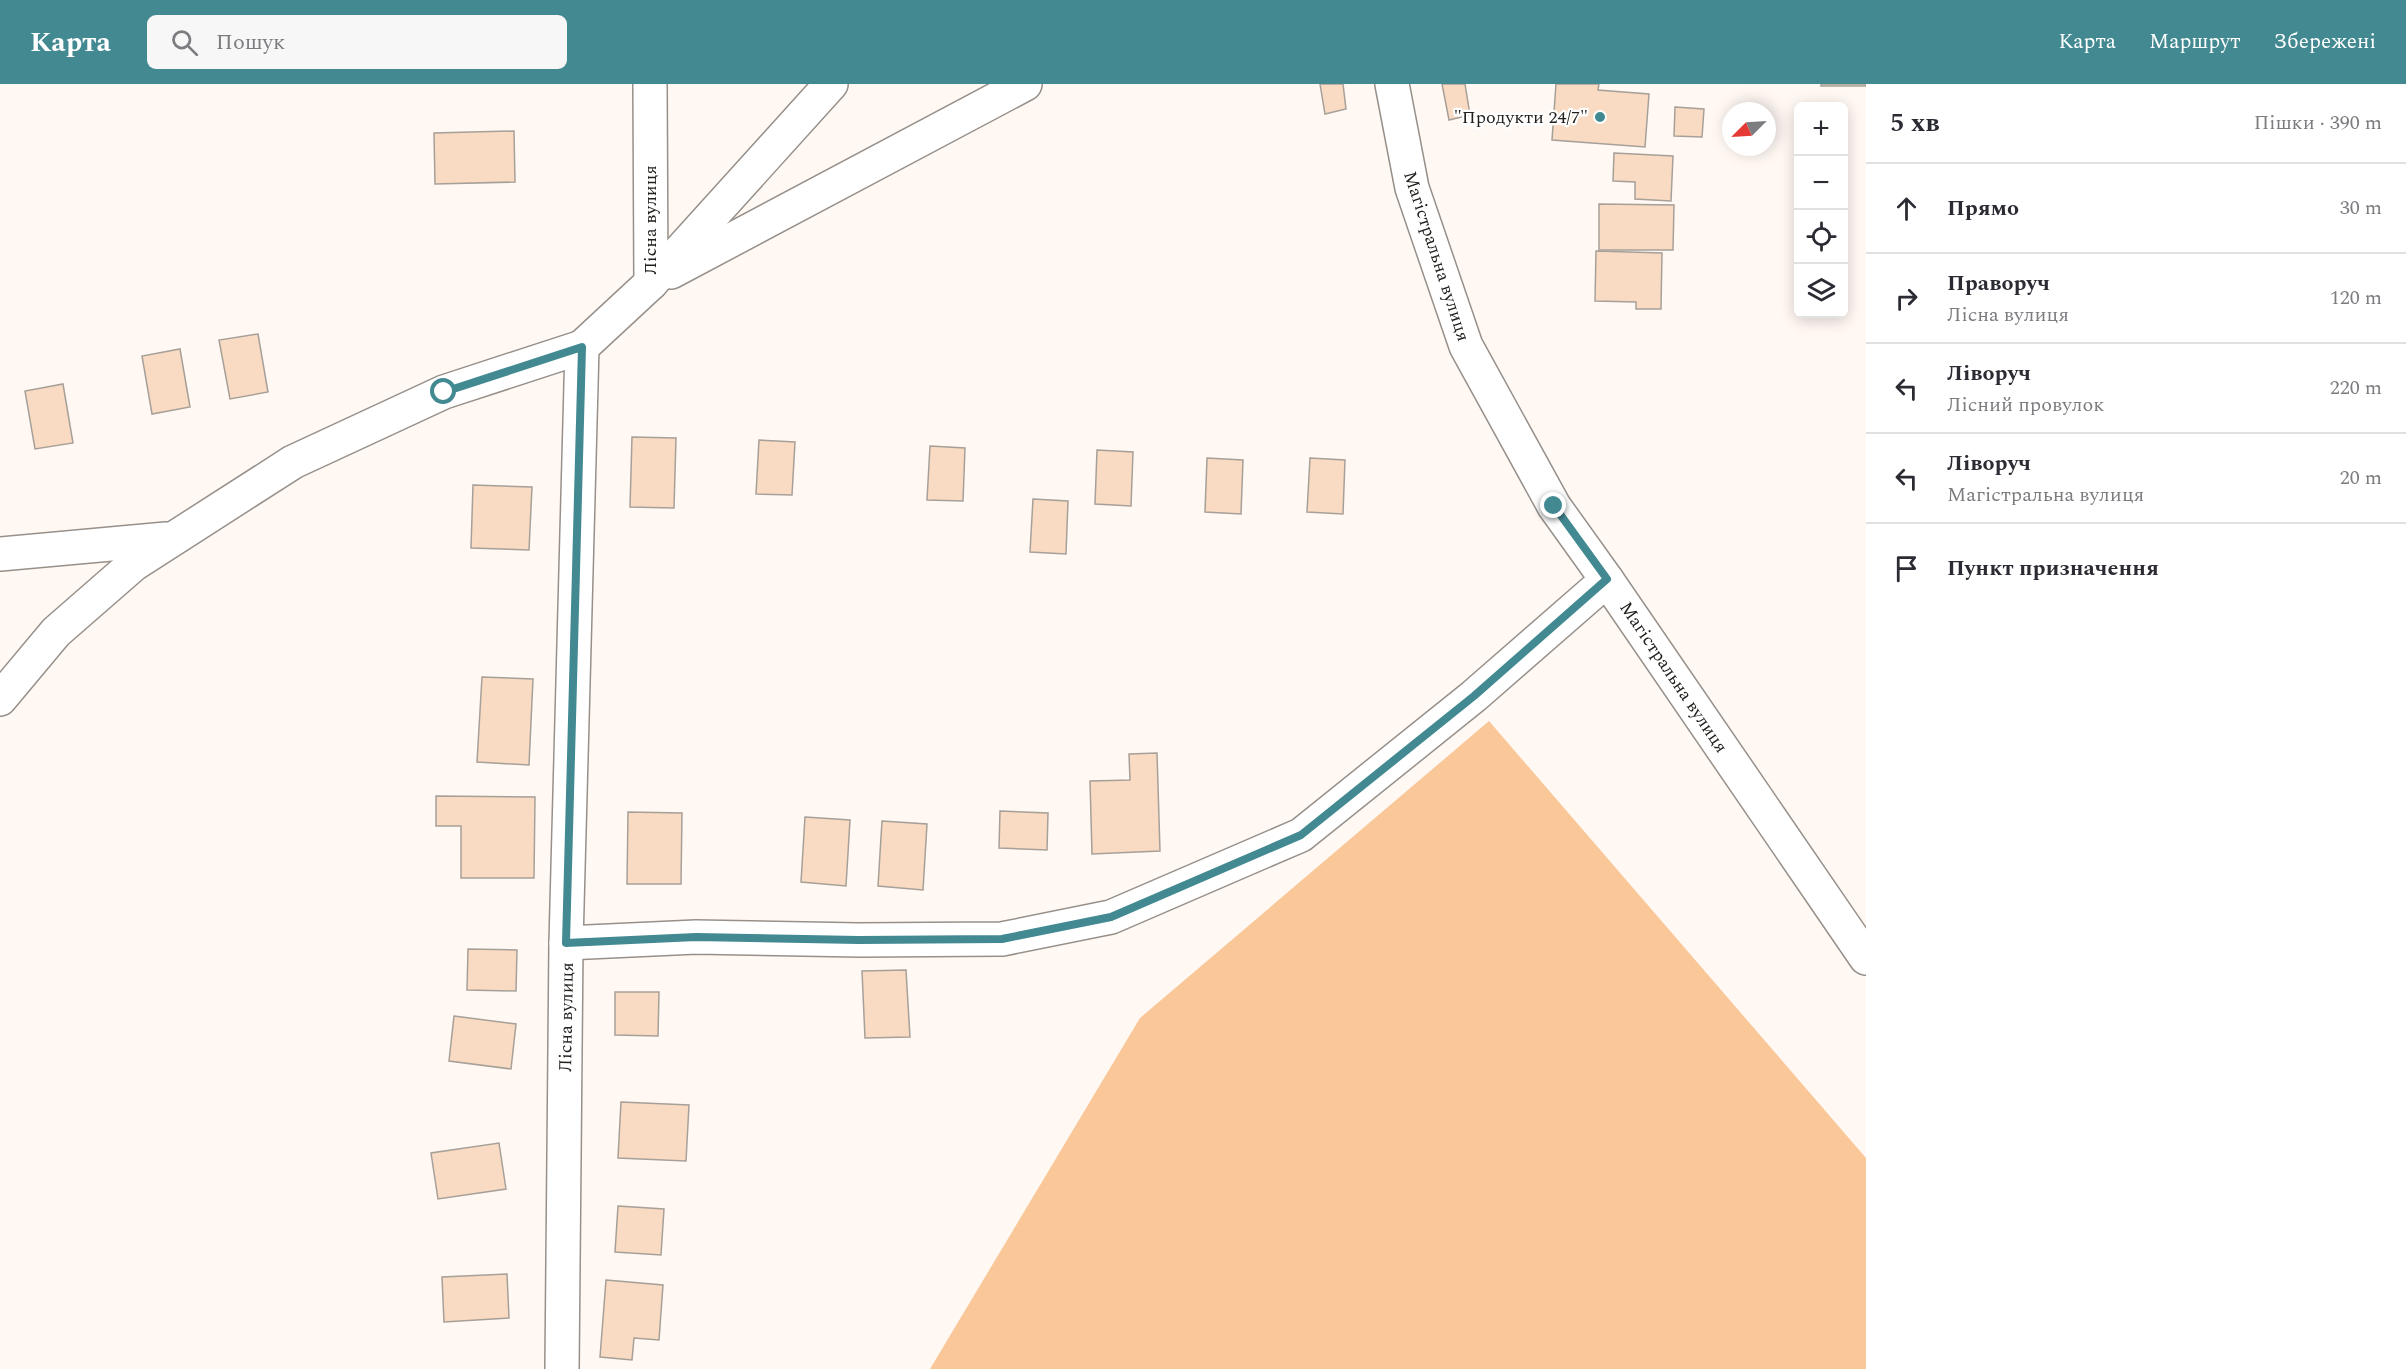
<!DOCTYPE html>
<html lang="uk">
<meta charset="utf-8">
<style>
:root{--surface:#fff;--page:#f7f7f7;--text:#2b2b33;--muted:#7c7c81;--line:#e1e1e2;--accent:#428992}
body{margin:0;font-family:Spectral,serif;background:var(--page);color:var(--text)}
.controls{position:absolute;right:18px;top:18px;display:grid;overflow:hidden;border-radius:9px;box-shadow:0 3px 15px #0003}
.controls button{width:54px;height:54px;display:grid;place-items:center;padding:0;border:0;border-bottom:2px solid var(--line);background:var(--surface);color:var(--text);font:30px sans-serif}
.compass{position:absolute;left:1722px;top:18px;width:54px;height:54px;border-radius:50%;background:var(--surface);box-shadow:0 3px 15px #0003;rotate:246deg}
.stop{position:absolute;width:18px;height:18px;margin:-14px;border:4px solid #428992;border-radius:50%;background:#fff}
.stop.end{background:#428992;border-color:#fff;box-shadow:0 2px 6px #0008}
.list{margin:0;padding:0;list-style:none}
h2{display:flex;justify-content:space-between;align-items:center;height:78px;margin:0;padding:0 24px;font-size:26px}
h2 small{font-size:20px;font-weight:400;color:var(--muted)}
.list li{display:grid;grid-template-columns:39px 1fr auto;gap:18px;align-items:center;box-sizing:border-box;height:90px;padding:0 24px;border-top:2px solid var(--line)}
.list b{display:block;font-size:22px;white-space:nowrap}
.list p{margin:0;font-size:20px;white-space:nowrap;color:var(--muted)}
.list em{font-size:20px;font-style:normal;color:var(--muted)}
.icon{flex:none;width:33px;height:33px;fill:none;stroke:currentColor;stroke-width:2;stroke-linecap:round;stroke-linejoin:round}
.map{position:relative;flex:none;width:1866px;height:1285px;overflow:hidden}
header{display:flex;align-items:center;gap:36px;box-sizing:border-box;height:84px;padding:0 30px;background:var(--accent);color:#fff}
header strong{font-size:28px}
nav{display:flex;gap:33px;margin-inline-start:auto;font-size:21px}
.search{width:420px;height:54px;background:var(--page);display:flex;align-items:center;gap:15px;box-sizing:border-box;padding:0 21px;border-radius:9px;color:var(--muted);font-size:22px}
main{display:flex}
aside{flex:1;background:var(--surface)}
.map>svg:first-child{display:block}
.green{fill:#fac798}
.building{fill:#f8dbc2;stroke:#a7a099;stroke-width:1.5}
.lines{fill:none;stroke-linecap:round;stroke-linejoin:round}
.minor-casing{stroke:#97908a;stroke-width:36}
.secondary-casing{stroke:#97908a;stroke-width:36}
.minor{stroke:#fff;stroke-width:33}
.secondary{stroke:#fff;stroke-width:33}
.route{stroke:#428992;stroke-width:8}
.poi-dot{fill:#428992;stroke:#fff;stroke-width:2}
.labels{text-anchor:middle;stroke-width:4.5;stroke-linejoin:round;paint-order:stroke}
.poi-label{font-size:18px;fill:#22201d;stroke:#fff;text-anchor:end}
.street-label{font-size:18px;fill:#22201d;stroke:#fff}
</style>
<header>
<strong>Карта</strong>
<div class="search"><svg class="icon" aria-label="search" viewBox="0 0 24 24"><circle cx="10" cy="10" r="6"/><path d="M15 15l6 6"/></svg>Пошук</div>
<nav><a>Карта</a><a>Маршрут</a><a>Збережені</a></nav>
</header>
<main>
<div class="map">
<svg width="1866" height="1285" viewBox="0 0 1866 1285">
<rect width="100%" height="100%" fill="#fff8f3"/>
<path class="green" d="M 1489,637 L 1866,1074 L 1866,1285 L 930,1285 L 1140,934 Z"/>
<g class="building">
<path d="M 1320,0 L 1343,0 L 1346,25 L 1325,30 Z"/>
<path d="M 1442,0 L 1465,0 L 1470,31 L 1449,36 Z"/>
<path d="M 1556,0 L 1599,0 L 1598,6 L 1649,10 L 1645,63 L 1552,56 Z"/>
<rect x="1821" y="0" width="45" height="2"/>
<path d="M 1675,23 L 1704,25 L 1702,53 L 1674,52 Z"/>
<path d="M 514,47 L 515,98 L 435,100 L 434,49 Z"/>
<path d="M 1614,69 L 1673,72 L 1671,117 L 1635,115 L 1635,98 L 1613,97 Z"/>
<path d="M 1599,120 L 1674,121 L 1673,166 L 1599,166 Z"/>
<path d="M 1596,167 L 1662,169 L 1661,225 L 1636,225 L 1636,218 L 1595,217 Z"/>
<path d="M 258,250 L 268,308 L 230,315 L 219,256 Z"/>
<path d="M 180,265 L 190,323 L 152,330 L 142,272 Z"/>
<path d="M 63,300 L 73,359 L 35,365 L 25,307 Z"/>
<path d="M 632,353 L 676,354 L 674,424 L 630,423 Z"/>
<path d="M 759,356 L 795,358 L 792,411 L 756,410 Z"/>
<path d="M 930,362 L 965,364 L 963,417 L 927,416 Z"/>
<path d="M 1097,366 L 1133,368 L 1131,422 L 1095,420 Z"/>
<path d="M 1207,374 L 1243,376 L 1241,430 L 1205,428 Z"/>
<path d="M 1310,374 L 1345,376 L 1343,430 L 1307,428 Z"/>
<path d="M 473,401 L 532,403 L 529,466 L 471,464 Z"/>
<path d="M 1033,415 L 1068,417 L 1066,470 L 1030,468 Z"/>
<path d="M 482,593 L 533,595 L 529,681 L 477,678 Z"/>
<path d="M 1157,669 L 1160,767 L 1092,770 L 1090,697 L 1130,696 L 1129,670 Z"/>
<path d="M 436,712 L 535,713 L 534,794 L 461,794 L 461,742 L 436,742 Z"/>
<path d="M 1000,727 L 1048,729 L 1047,766 L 999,764 Z"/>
<path d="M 628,728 L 682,729 L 681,800 L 627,800 Z"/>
<path d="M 805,733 L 850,736 L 846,802 L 801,798 Z"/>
<path d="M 882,737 L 927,740 L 923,806 L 878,802 Z"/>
<path d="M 468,865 L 517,866 L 516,907 L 467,906 Z"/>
<path d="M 906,886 L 910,953 L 865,954 L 862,887 Z"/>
<path d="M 615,908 L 659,908 L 658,952 L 615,951 Z"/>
<path d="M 454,932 L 516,940 L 511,985 L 449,977 Z"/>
<path d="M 621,1018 L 689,1021 L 686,1077 L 618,1074 Z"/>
<path d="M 499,1059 L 506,1105 L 438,1115 L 431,1069 Z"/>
<path d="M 618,1122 L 664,1125 L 661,1171 L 615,1168 Z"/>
<path d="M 507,1190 L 509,1234 L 444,1238 L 442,1193 Z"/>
<path d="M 606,1196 L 663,1201 L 659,1256 L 634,1254 L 632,1276 L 600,1273 Z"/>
</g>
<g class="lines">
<defs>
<g id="minor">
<path d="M 650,0 L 651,199"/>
<path d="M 671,188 L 1025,0"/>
<path d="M 0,470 L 166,455"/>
<path d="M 0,615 L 56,548 L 134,480 L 293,378 L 444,308 L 582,263"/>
<path d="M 566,859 L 696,853 L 859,856 L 1002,855 L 1111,833 L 1301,751 L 1474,612 L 1607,496"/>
<path d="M 562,1285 L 566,859 L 582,263 L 651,199 L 831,0"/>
</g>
<path id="secondary" d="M 1392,0 L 1412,104 L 1466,262 L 1554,422 L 1607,496 L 1866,874"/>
</defs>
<use href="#minor" class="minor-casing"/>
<use href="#secondary" class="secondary-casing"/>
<use href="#minor" class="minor"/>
<use href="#secondary" class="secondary"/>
</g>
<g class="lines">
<path class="route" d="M 444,308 L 582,263 L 566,859 L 696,853 L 859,856 L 1002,855 L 1111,833 L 1301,751 L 1474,612 L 1607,495 L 1554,422"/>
</g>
<circle class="poi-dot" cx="1600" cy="33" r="6"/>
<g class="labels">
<g class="poi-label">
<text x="1588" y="39">"Продукти 24/7"</text>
</g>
<g class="street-label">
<text transform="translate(650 136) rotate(-90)" y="6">Лісна вулиця</text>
<text transform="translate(1437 172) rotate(72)" y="6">Магістральна вулиця</text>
<text transform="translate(1674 593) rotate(56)" y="6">Магістральна вулиця</text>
<text transform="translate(566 933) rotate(-89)" y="6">Лісна вулиця</text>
</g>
</g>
</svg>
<div class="controls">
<button>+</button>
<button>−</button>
<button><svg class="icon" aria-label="locate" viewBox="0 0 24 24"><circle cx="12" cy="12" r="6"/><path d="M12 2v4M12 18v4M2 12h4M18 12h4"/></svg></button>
<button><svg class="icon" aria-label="layers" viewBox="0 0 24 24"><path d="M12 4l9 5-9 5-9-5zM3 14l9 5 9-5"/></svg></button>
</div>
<svg class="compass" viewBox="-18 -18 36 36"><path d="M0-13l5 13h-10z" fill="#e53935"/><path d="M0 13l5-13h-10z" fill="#7c7c81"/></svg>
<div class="stop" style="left:444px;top:308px"></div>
<div class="stop end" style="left:1554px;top:422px"></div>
</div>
<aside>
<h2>5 хв<small>Пішки · 390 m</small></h2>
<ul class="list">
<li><svg class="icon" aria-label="ahead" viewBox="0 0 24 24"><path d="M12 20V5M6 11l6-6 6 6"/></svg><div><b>Прямо</b></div><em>30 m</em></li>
<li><svg class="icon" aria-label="right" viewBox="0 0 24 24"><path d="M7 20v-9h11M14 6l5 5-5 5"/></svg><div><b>Праворуч</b><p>Лісна вулиця</p></div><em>120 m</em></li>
<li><svg class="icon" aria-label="left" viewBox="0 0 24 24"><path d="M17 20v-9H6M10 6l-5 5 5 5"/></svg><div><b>Ліворуч</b><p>Лісний провулок</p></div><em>220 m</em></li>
<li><svg class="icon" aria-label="left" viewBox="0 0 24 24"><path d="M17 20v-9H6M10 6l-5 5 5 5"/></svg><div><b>Ліворуч</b><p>Магістральна вулиця</p></div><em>20 m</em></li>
<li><svg class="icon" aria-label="arrive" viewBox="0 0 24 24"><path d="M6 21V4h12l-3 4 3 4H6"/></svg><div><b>Пункт призначення</b></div></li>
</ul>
</aside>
</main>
